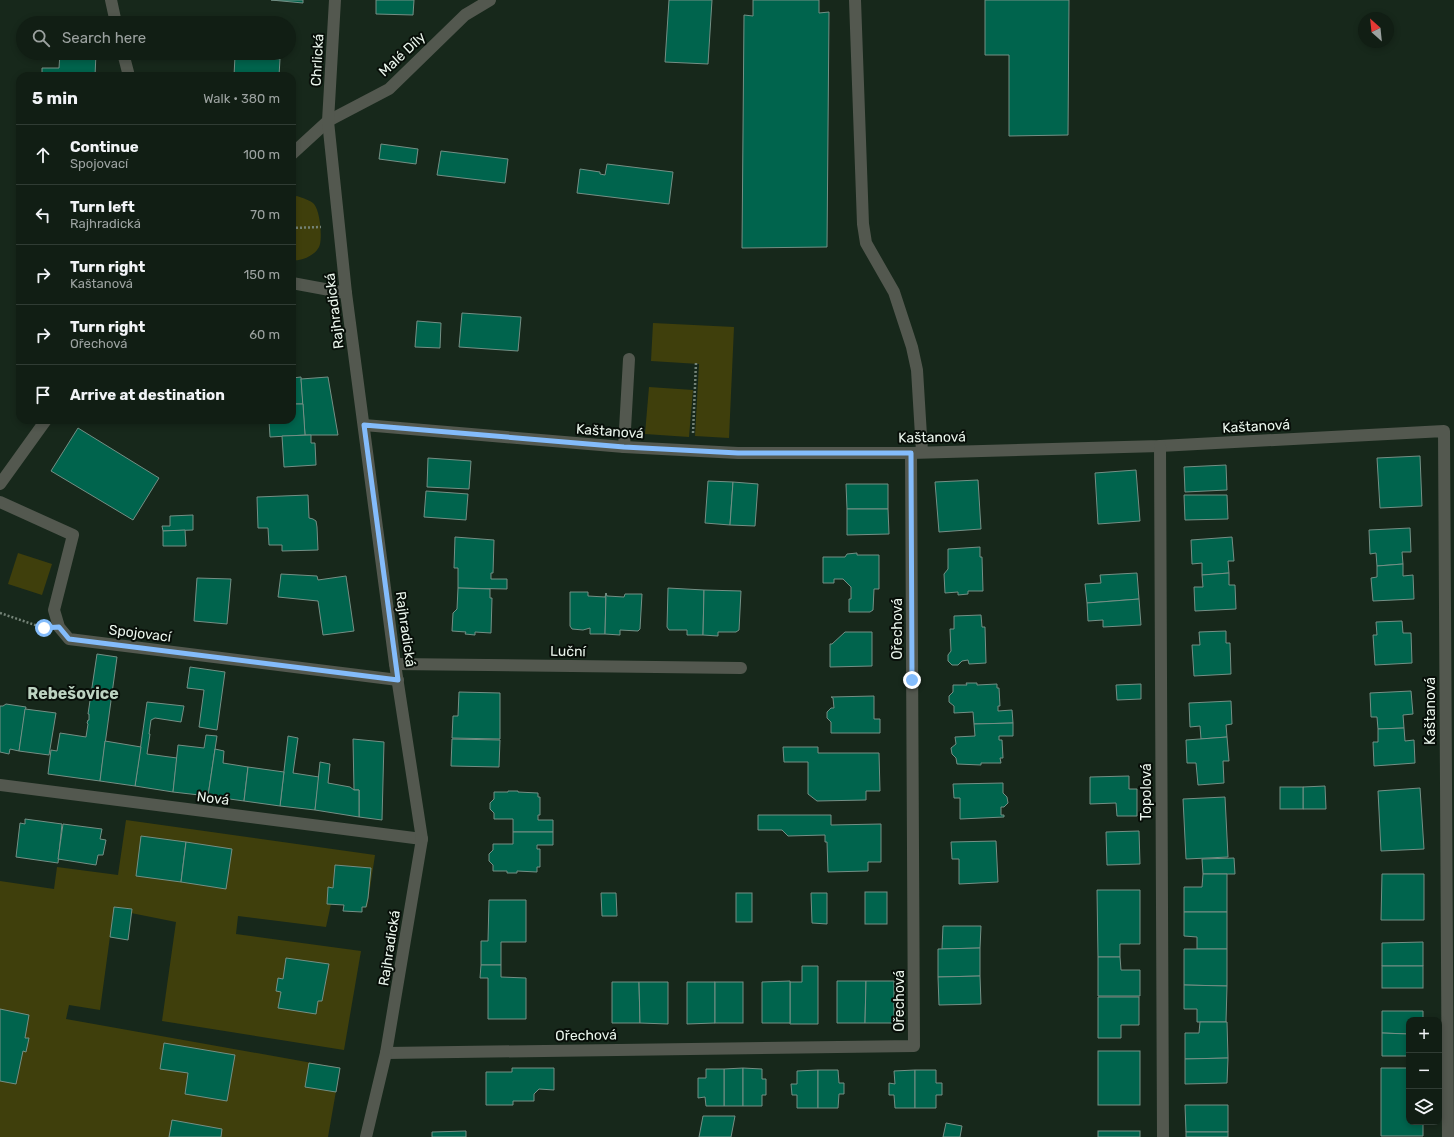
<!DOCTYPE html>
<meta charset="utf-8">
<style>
:root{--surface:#111e14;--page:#1a271d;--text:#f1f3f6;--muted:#9ca2a0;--line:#303c34}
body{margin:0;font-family:Rubik,sans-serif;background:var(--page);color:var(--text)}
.controls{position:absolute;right:12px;bottom:12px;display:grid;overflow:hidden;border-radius:8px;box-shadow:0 2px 6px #0003}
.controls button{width:36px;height:36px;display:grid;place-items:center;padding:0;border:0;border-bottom:1px solid var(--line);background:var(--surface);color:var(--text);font:20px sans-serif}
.compass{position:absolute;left:1358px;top:12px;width:36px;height:36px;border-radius:50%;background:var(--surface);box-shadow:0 2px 6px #0003;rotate:333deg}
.stop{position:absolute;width:12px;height:12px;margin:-9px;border:3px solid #84bcfb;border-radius:50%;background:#fff}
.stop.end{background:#84bcfb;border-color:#fff;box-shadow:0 1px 4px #0008}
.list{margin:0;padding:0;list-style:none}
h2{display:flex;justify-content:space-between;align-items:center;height:52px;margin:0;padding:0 16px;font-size:17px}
h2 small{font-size:13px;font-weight:400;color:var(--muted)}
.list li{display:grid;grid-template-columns:26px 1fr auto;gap:12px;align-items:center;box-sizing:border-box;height:60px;padding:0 16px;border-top:1px solid var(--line)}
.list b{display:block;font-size:15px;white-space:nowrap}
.list p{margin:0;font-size:13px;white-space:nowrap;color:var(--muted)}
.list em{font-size:13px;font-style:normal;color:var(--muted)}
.icon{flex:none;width:22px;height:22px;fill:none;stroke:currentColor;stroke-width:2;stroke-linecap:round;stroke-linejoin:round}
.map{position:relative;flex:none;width:1454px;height:1137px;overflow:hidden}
.search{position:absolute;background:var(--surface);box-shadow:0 2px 6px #0003;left:16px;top:16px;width:280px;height:44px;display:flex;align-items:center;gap:10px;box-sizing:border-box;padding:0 14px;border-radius:22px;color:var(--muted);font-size:15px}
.panel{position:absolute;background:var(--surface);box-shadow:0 2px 6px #0003;left:16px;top:72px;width:280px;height:352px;border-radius:12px}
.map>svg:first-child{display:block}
.green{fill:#3f3f0c}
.building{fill:#00644d;stroke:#748f85}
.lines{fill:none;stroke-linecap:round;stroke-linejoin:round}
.path{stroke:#748377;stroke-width:2.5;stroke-dasharray:2 2;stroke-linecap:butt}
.service{stroke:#53584f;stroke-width:12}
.minor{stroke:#53584f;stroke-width:12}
.tertiary{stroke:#53584f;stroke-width:12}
.route{stroke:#84bcfb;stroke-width:5}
.labels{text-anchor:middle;stroke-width:4;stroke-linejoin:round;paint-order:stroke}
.street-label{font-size:14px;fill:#eaf5ec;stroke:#080f09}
.quarter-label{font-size:16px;font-weight:bold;fill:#bdd3c1;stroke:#080f09}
</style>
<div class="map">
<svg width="1454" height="1137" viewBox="0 0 1454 1137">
<rect width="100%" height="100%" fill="#17281b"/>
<g class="green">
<path d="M 297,196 C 302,198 310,200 314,204 C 320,211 322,235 320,244 C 318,254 302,262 292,260 L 292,197 Z"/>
<path d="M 653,323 L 734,327 L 729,438 L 695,436 L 699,364 L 651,361 Z"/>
<path d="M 649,387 L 693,390 L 689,437 L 645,434 Z"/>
<path d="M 18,553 L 52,564 L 42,595 L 8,584 Z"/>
<path d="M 126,820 L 375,855 L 367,908 L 366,907 L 371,868 L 335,865 L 333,888 L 328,887 L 331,904 L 326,927 L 238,916 L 236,934 L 361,951 L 344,1050 L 162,1021 L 176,922 L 131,913 L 132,909 L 114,907 L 100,1010 L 69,1005 L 66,1019 L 340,1068 L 328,1137 L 0,1137 L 0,881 L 54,889 L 57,867 L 118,875 Z"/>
</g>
<g class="building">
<path d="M 271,0 L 303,0 L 303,3 Z"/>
<path d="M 376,0 L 414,0 L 413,15 L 376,14 Z"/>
<path d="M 669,0 L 712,0 L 708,64 L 665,62 Z"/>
<path d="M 753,0 L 819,0 L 819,13 L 829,12 L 827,247 L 742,248 L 744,15 L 753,16 Z"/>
<path d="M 985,0 L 1069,0 L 1068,135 L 1009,136 L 1009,55 L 985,55 Z"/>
<path d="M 60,53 L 96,53 L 95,76 L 42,76 L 42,68 L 59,68 Z"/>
<path d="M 235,56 L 280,59 L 279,76 L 234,76 Z"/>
<path d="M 381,144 L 418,149 L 416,164 L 379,159 Z"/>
<path d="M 441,151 L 508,159 L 505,183 L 437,175 Z"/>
<path d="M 607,164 L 673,172 L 669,204 L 577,193 L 580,169 L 600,172 L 600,174 L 605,175 Z"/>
<path d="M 462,313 L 521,317 L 518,351 L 459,347 Z"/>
<path d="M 417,321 L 441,323 L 440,348 L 415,347 Z"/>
<path d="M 301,377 L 303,404 L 292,404 L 292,378 Z"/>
<path d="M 328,377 L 338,435 L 305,435 L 301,379 Z"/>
<path d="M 292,404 L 303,404 L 305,435 L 270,437 L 269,420 L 292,420 Z"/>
<path d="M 78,428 L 159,478 L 133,520 L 51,471 Z"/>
<path d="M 311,435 L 311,443 L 315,443 L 316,465 L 284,467 L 282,436 Z"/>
<path d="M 1420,456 L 1422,506 L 1380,508 L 1377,458 Z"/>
<path d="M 428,458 L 471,461 L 469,489 L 427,487 Z"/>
<path d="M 1226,465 L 1227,490 L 1185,492 L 1184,467 Z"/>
<path d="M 1136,470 L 1140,521 L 1098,524 L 1095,473 Z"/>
<path d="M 978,480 L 981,529 L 939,532 L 935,482 Z"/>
<path d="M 708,481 L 733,482 L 730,525 L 705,523 Z"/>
<path d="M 733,482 L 758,484 L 755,526 L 730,525 Z"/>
<path d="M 846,484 L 888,484 L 888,509 L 847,509 Z"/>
<path d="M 426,491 L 468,494 L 466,520 L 424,517 Z"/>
<path d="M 308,495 L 309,518 L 313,519 L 316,521 L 317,527 L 318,550 L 282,551 L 282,545 L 269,545 L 268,528 L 258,528 L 257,497 Z"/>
<path d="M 1184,495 L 1227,495 L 1228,519 L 1185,520 Z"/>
<path d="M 847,509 L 888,509 L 889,534 L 847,535 Z"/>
<path d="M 193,515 L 193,530 L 163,531 L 162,526 L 170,526 L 170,516 Z"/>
<path d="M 1410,528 L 1411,552 L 1402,552 L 1403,564 L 1377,566 L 1376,553 L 1370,554 L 1369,530 Z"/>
<path d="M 185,530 L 186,546 L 163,546 L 163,531 Z"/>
<path d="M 455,537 L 494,540 L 493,573 L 491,573 L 491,579 L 507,579 L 507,589 L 458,588 L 458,568 L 454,568 Z"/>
<path d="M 1232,537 L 1234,561 L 1228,561 L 1229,573 L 1202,575 L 1202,563 L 1192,564 L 1191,540 Z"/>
<path d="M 980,547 L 980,557 L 982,557 L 983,591 L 968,591 L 968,594 L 958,595 L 958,592 L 945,593 L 944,574 L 948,569 L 948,549 Z"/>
<path d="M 857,553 L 857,555 L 879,555 L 879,589 L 874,589 L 873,610 L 870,612 L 849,612 L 849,599 L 851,599 L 851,587 L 843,579 L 834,579 L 834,583 L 823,583 L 823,557 L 845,557 L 847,554 Z"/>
<path d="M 1403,564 L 1403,576 L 1413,575 L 1414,599 L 1373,601 L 1371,578 L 1377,577 L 1377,566 Z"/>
<path d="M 1137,573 L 1139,599 L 1087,603 L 1085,584 L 1101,583 L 1100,575 Z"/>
<path d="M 1229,573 L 1229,585 L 1235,585 L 1236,609 L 1195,611 L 1194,587 L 1203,587 L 1202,575 Z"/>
<path d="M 281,574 L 317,576 L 318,580 L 346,576 L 354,631 L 323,635 L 318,601 L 278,597 Z"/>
<path d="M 197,578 L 231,579 L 227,624 L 194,621 Z"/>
<path d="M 458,588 L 490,589 L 490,598 L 492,598 L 491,633 L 475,632 L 475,635 L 465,634 L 466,632 L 452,631 L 453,613 L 457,609 Z"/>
<path d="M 668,588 L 704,590 L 703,635 L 687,635 L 687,630 L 669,630 L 667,627 Z"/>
<path d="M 704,590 L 741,591 L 739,630 L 736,632 L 718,632 L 718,636 L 703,635 Z"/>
<path d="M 570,592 L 588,592 L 588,596 L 605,597 L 606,593 L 605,634 L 590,634 L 590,628 L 583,630 L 572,629 L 570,626 Z"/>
<path d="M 606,593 L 607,596 L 624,597 L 625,594 L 642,594 L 640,629 L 638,631 L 620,630 L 620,635 L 605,634 Z"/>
<path d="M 1139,599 L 1141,625 L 1103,627 L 1103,620 L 1088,621 L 1087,603 Z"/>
<path d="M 981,615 L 982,627 L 985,627 L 986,663 L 969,664 L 968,660 L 962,661 L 958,665 L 952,665 L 948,661 L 948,655 L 951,651 L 950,629 L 954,629 L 954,616 Z"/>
<path d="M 1402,621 L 1403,633 L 1411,633 L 1412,663 L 1375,665 L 1373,635 L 1377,635 L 1376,622 Z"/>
<path d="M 1226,631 L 1226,643 L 1230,643 L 1231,674 L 1194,676 L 1192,645 L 1200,645 L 1199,632 Z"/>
<path d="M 845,632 L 872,632 L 872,666 L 830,667 L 830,644 L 832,644 Z"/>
<path d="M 97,654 L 117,657 L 100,781 L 48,774 L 51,750 L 57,751 L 60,733 L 86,737 L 88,724 L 87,723 L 88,720 L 89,720 L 89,714 L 88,714 Z"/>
<path d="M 190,667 L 225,672 L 217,730 L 199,727 L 204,690 L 187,688 Z"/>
<path d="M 966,683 L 977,683 L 977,685 L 997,684 L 997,688 L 999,688 L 1000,706 L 998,706 L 998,711 L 1012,710 L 1013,723 L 974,724 L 973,712 L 954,713 L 954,706 L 949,702 L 949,696 L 953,692 L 953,685 L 967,685 Z"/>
<path d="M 1141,684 L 1141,699 L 1117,700 L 1116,685 Z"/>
<path d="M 1411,691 L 1413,714 L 1403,715 L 1404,728 L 1378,729 L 1377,717 L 1371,717 L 1370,693 Z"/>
<path d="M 459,692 L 500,693 L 500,739 L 452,738 L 453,716 L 458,716 Z"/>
<path d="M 874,696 L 874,719 L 880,719 L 880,733 L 831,733 L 831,722 L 827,718 L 827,712 L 831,708 L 834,708 L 833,698 L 831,697 Z"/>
<path d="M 1231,701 L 1232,724 L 1226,725 L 1227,737 L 1201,739 L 1200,726 L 1190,727 L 1189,703 Z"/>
<path d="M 147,702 L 184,706 L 181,722 L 155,718 L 151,720 L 149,734 L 150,734 L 147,754 L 177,758 L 173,792 L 135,786 Z"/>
<path d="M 6,704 L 26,707 L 19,751 L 10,749 L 9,754 L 0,752 L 0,706 L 3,706 Z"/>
<path d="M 25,709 L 56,713 L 49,755 L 19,751 Z"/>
<path d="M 1013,723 L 1013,736 L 999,736 L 999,740 L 1002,740 L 1003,758 L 1000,758 L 1001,763 L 981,763 L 981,765 L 957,764 L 956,758 L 952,754 L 951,748 L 956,744 L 955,737 L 975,736 L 974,724 Z"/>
<path d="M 1404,728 L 1405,741 L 1414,740 L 1415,763 L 1374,766 L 1373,742 L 1378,742 L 1378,729 Z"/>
<path d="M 206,735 L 217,736 L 208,796 L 173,792 L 178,745 L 204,748 Z"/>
<path d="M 288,736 L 298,738 L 293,773 L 319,777 L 315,810 L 280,806 Z"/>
<path d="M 1227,737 L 1229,761 L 1223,761 L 1224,783 L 1198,785 L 1196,763 L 1187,763 L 1186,740 Z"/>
<path d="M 353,739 L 384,742 L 382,820 L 359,817 L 359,790 L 354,790 Z"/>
<path d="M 452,739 L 500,740 L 499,767 L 451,766 Z"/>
<path d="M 105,741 L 141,747 L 135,786 L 100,781 Z"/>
<path d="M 783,747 L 818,747 L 818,753 L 879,753 L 880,791 L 866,791 L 866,800 L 817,801 L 808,794 L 808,762 L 784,762 Z"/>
<path d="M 215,749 L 224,751 L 223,763 L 248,767 L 244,801 L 208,796 Z"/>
<path d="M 320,762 L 330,764 L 328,783 L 350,787 L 354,790 L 359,790 L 359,817 L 315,810 Z"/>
<path d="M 248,767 L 284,772 L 280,806 L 244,801 Z"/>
<path d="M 1129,776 L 1129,789 L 1137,789 L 1137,816 L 1117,816 L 1116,803 L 1090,804 L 1090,777 Z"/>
<path d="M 1003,783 L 1003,793 L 1007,797 L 1008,803 L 1004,807 L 1001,807 L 1001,815 L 1004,815 L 1004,817 L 960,819 L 960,798 L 954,798 L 953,784 Z"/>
<path d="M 1325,786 L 1326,809 L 1303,809 L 1303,787 Z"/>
<rect x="1280" y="787" width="23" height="22"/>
<path d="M 1420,788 L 1424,849 L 1381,851 L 1378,791 Z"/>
<path d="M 508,791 L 518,791 L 518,792 L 538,793 L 538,797 L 540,797 L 540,815 L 538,815 L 538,820 L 553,820 L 553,832 L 513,832 L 513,819 L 494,819 L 494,813 L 490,809 L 490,803 L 494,799 L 494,792 L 508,792 Z"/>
<path d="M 1225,797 L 1228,857 L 1186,859 L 1183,799 Z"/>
<path d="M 758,815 L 831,815 L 831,825 L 881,824 L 881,862 L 868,862 L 868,871 L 828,872 L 827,842 L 825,842 L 825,835 L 788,836 L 782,830 L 758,830 Z"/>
<path d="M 25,819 L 62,824 L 58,863 L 16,857 L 20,823 L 25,824 Z"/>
<path d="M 63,824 L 102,829 L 100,839 L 106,840 L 103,855 L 98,855 L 96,865 L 58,859 Z"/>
<path d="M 1139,831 L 1140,864 L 1107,865 L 1106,832 Z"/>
<path d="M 513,832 L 553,832 L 553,845 L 537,845 L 537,849 L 540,849 L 540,867 L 537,867 L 537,872 L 517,871 L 517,873 L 507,873 L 507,871 L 493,871 L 493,865 L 489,861 L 489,854 L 493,850 L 493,844 L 513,844 Z"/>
<path d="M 141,836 L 186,842 L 181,882 L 136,876 Z"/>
<path d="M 996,841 L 998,882 L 959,884 L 959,859 L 952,859 L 951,842 Z"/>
<path d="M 186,842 L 232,849 L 226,889 L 181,882 Z"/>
<path d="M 1234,858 L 1235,874 L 1203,874 L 1202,859 Z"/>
<path d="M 335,865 L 371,868 L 368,898 L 366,907 L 362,907 L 362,912 L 343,911 L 344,905 L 327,904 L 328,887 L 333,888 Z"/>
<path d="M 1203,874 L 1227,874 L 1227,912 L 1184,912 L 1184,887 L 1202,887 Z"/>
<path d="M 1382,874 L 1424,874 L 1424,920 L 1381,920 Z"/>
<path d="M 1097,890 L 1140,890 L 1140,944 L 1120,944 L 1120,957 L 1098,957 Z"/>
<rect x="865" y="892" width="22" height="32"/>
<path d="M 601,893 L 616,893 L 617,916 L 602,916 Z"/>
<rect x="736" y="893" width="16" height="29"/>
<path d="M 811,893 L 827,893 L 827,924 L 812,923 Z"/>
<path d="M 489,900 L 526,900 L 526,942 L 501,942 L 501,965 L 481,965 L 481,941 L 488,941 Z"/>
<path d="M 114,907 L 132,909 L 128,940 L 110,937 Z"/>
<path d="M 1184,912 L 1227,912 L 1227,949 L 1197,949 L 1197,937 L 1184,936 Z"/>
<path d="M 943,926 L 981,926 L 980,948 L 942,949 Z"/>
<path d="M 1423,942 L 1423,966 L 1382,966 L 1382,943 Z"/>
<path d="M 980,948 L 980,976 L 938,977 L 938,949 Z"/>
<path d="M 1184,949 L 1227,949 L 1227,986 L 1184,985 Z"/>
<path d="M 1098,957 L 1120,957 L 1121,970 L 1140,970 L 1140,996 L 1098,996 Z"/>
<path d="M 286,958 L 329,964 L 322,1001 L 318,1001 L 316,1014 L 278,1008 L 281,992 L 276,991 L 278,978 L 283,979 Z"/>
<path d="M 481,965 L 501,965 L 501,977 L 526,978 L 526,1019 L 488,1019 L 488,978 L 480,978 Z"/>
<path d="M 802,966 L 818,966 L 818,1024 L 790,1024 L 790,982 L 802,982 Z"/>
<rect x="1382" y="966" width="41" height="22"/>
<path d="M 980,976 L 981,1004 L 939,1005 L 938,977 Z"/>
<path d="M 790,981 L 790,1023 L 762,1023 L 762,982 Z"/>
<path d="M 837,981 L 866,981 L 865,1023 L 837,1023 Z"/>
<path d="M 866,981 L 894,981 L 894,1023 L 865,1023 Z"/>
<path d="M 612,982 L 639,982 L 640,1023 L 612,1023 Z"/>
<path d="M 639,982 L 668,982 L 668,1024 L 640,1023 Z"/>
<path d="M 687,982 L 715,982 L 715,1023 L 687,1024 Z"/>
<rect x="715" y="982" width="28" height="41"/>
<path d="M 1184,985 L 1227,986 L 1226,1022 L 1197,1022 L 1197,1009 L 1184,1009 Z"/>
<path d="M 1098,997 L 1139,997 L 1139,1025 L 1121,1025 L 1121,1038 L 1098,1038 Z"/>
<path d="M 0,1009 L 29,1015 L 25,1038 L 29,1038 L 26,1052 L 23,1051 L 16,1084 L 0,1081 Z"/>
<path d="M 1382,1011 L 1423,1011 L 1423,1020 L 1409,1020 L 1409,1034 L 1382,1033 Z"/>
<path d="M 1200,1022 L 1227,1022 L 1228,1058 L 1185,1059 L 1185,1033 L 1199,1033 Z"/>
<path d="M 1382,1033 L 1409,1034 L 1409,1056 L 1382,1056 Z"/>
<path d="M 164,1043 L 235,1055 L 227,1101 L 185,1094 L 188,1073 L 160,1069 Z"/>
<rect x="1098" y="1051" width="42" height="54"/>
<path d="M 1228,1058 L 1227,1083 L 1185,1084 L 1185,1059 Z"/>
<path d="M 309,1063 L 340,1068 L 336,1092 L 305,1087 Z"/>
<path d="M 512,1068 L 554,1068 L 554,1090 L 539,1089 L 534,1094 L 534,1101 L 513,1101 L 513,1105 L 486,1105 L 486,1072 L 512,1072 Z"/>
<path d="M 743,1068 L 743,1106 L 724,1106 L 724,1069 Z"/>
<path d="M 743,1068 L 762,1069 L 762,1079 L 766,1079 L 766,1095 L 762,1095 L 762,1106 L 743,1106 Z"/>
<path d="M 1381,1068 L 1408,1068 L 1409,1122 L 1423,1122 L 1423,1136 L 1381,1136 Z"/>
<path d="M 706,1069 L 724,1069 L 724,1106 L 706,1106 L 705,1097 L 698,1098 L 698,1078 L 706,1078 Z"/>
<path d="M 818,1070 L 818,1108 L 797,1108 L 797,1095 L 792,1095 L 791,1084 L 797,1084 L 797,1071 Z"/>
<path d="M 818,1070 L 838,1070 L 839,1083 L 844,1083 L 844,1094 L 839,1094 L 838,1108 L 818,1108 Z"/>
<path d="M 915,1070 L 915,1108 L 895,1108 L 894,1095 L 889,1095 L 889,1083 L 895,1084 L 894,1071 Z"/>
<path d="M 915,1070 L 936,1070 L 936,1083 L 942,1083 L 942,1095 L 936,1095 L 936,1108 L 915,1108 Z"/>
<path d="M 1185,1105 L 1228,1105 L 1228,1132 L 1186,1132 Z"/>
<path d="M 703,1116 L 735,1116 L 731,1137 L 699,1137 Z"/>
<path d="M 172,1120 L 222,1129 L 221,1137 L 169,1137 Z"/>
<path d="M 946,1123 L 962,1126 L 960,1137 L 943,1137 Z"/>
<path d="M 466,1131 L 466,1137 L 432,1137 L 432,1132 Z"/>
<rect x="1098" y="1131" width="42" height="6"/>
<rect x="1186" y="1132" width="42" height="5"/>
</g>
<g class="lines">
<g class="path">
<path d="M 292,228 L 321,227"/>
<path d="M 693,433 L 696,363"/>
<path d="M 0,613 L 38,626"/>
</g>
<g class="service">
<path d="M 855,0 L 863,224 L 866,243 L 894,292 L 912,347 L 917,370 L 922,452"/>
<path d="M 624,447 L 629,359"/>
</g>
<g class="minor">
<path d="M 111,0 L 116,23"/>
<path d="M 123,53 L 129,76"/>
<path d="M 292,154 L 328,121 L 389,89 L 465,15 L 490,0"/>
<path d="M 292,283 L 346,293"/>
<path d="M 364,425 L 624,447 L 738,453 L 911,453 L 1160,446 L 1444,431 L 1448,1137"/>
<path d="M 1160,446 L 1163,1137"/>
<path d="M 0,484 L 46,420"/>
<path d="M 0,502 L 73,535 L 54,610 L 59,627 L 69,639 L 398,680"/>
<path d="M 395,664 L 741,668"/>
<path d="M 0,785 L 422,839"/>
<path d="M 386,1053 L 914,1046 L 911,453"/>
</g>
<path class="tertiary" d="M 335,0 L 328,121 L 346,293 L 395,664 L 422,839 L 386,1053 L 366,1137"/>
</g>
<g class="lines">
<path class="route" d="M 44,628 L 59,627 L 69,639 L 398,680 L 364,425 L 624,447 L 738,453 L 911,453 L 912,680"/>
</g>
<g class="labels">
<g class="street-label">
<text transform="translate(402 54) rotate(-43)" y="5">Malé Díly</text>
<text transform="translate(317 60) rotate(-87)" y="5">Chrlická</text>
<text transform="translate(334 311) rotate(-97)" y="5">Rajhradická</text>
<text transform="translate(1256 426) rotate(-3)" y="5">Kaštanová</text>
<text transform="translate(610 431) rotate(4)" y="5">Kaštanová</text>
<text transform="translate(932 437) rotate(-1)" y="5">Kaštanová</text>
<text transform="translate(406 629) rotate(82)" y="5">Rajhradická</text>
<text transform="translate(897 629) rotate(-90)" y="5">Ořechová</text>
<text transform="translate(140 633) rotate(7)" y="5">Spojovací</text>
<text transform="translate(568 651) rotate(1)" y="5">Luční</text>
<text transform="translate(1430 711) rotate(-90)" y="5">Kaštanová</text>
<text transform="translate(1146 792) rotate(-90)" y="5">Topolová</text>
<text transform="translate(213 798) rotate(7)" y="5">Nová</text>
<text transform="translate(389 948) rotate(-81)" y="5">Rajhradická</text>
<text transform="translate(899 1001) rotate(-90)" y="5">Ořechová</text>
<text transform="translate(586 1035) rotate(-1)" y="5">Ořechová</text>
</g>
<g class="quarter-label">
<text x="73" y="699">Rebešovice</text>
</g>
</g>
</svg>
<div class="controls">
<button>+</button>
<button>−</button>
<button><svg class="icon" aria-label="layers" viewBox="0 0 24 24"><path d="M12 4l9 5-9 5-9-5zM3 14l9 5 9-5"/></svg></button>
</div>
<svg class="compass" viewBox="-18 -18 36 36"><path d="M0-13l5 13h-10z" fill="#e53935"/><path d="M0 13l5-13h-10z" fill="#9ca2a0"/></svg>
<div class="stop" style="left:44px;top:628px"></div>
<div class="stop end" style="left:912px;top:680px"></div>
<div class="search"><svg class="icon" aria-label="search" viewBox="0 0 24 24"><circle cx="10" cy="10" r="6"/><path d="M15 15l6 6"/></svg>Search here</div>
<section class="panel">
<h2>5 min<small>Walk · 380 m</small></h2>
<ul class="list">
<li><svg class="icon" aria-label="ahead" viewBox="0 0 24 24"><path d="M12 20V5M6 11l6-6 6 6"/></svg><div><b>Continue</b><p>Spojovací</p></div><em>100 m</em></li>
<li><svg class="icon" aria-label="left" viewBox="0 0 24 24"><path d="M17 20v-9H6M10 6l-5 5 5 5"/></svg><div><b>Turn left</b><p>Rajhradická</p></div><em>70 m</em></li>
<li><svg class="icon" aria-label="right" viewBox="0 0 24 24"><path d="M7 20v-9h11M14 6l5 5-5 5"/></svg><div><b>Turn right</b><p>Kaštanová</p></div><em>150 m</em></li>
<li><svg class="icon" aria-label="right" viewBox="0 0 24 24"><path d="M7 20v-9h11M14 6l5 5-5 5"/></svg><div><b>Turn right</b><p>Ořechová</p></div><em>60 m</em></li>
<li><svg class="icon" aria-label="arrive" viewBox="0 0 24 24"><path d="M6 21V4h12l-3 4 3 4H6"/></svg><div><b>Arrive at destination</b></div></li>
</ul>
</section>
</div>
